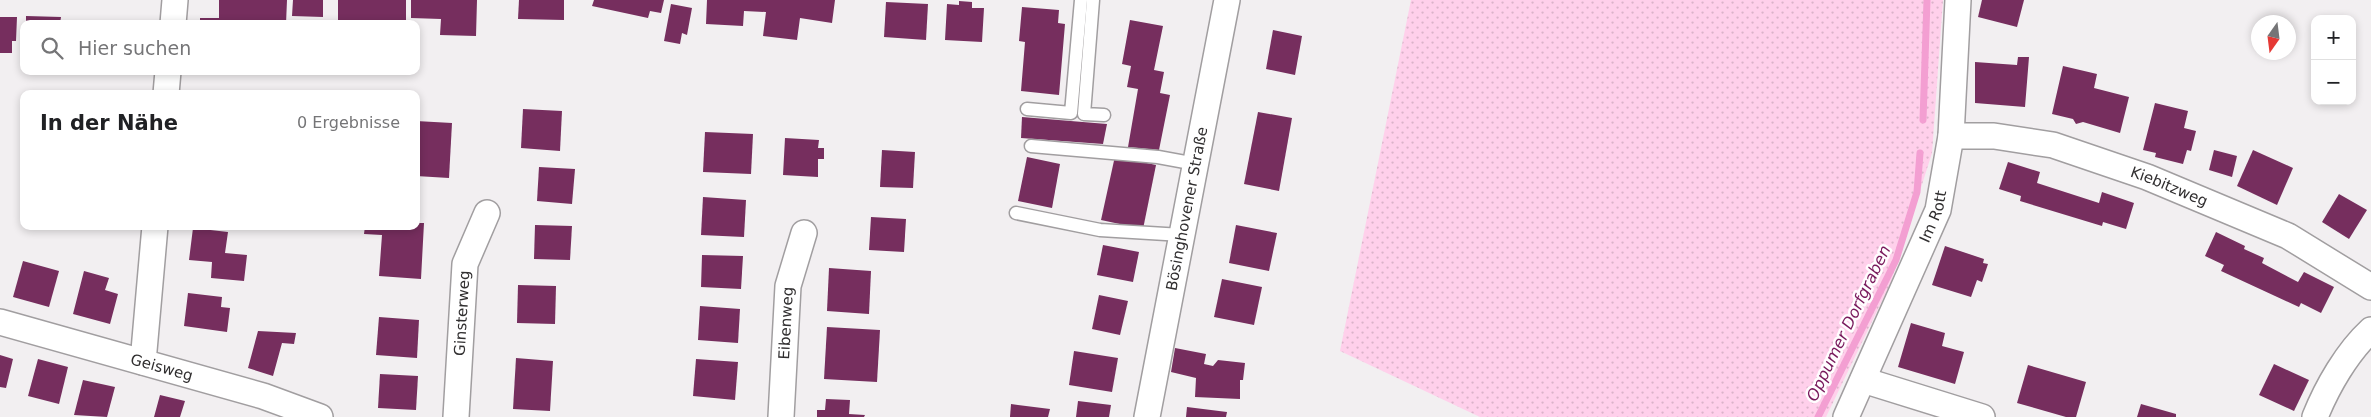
<!DOCTYPE html>
<html lang="de">
<meta charset="utf-8">
<style>
:root{--surface:#fff;--page:#f6f6f6;--text:#202124;--muted:#757577;--line:#e0e0e0}
body{margin:0;font-family:"DejaVu Sans",sans-serif;background:var(--page);color:var(--text)}
.controls{position:absolute;right:15px;top:15px;display:grid;overflow:hidden;border-radius:10px;box-shadow:0 2px 8px #0003}
.controls button{width:45px;height:45px;display:grid;place-items:center;padding:0;border:0;border-bottom:1px solid var(--line);background:var(--surface);color:var(--text);font:25px sans-serif}
.compass{position:absolute;left:2251px;top:15px;width:45px;height:45px;border-radius:50%;background:var(--surface);box-shadow:0 2px 8px #0003;rotate:194deg}
.list{margin:0;padding:0;list-style:none}
h2{display:flex;justify-content:space-between;align-items:center;height:65px;margin:0;padding:0 20px;font-size:21px}
h2 small{font-size:16px;font-weight:400;color:var(--muted)}
.icon{flex:none;width:28px;height:28px;fill:none;stroke:currentColor;stroke-width:2;stroke-linecap:round;stroke-linejoin:round}
.map{position:relative;flex:none;width:2371px;height:417px;overflow:hidden}
.search{position:absolute;background:var(--surface);box-shadow:0 2px 8px #0003;left:20px;top:20px;width:400px;height:55px;display:flex;align-items:center;gap:12px;box-sizing:border-box;padding:0 18px;border-radius:10px;color:var(--muted);font-size:19px}
.panel{position:absolute;background:var(--surface);box-shadow:0 2px 8px #0003;left:20px;top:90px;width:400px;height:140px;border-radius:10px}
.map>svg:first-child{display:block}
.grass{fill:url(#grass-dots)}
.lines{fill:none;stroke-linecap:round;stroke-linejoin:round}
.stream{stroke:#f39fd2;stroke-width:7}
.building{fill:#762e5e}
.service-casing{stroke:#a19ea0;stroke-width:15}
.minor-casing{stroke:#a19ea0;stroke-width:28}
.service{stroke:#fff;stroke-width:12}
.minor{stroke:#fff;stroke-width:25}
.labels{text-anchor:middle;stroke-width:5;stroke-linejoin:round;paint-order:stroke}
.street-label{font-size:15px;fill:#312f30;stroke:#fffdfe}
.water-label{font-size:16px;font-style:italic;fill:#78195c;stroke:#fffdfe}
</style>
<div class="map">
<svg width="2371" height="417" viewBox="0 0 2371 417">
<defs>
<pattern id="grass-dots" width="8" height="8" patternUnits="userSpaceOnUse" patternTransform="scale(1.25)"><rect width="8" height="8" fill="#ffd0eb"/><path d="M2 2h.1M6 6h.1" fill="none" stroke="#dbb3ca" stroke-width="1.8" stroke-linecap="round"/></pattern>
</defs>
<rect width="100%" height="100%" fill="#f2eff1"/>
<path class="grass" d="M 1411,0 L 1943,0 L 1932,153 L 1891,282 L 1826,417 L 1480,417 L 1340,351 Z"/>
<g class="lines">
<g class="stream">
<path d="M 1923,120 L 1927,0"/>
<path d="M 1818,417 L 1896,260 L 1917,192 L 1920,153"/>
</g>
</g>
<g class="building">
<path d="M 219,0 L 287,0 L 286,24 L 200,24 L 200,18 L 219,18 Z"/>
<path d="M 293,0 L 323,0 L 323,17 L 292,16 Z"/>
<rect x="338" y="0" width="68" height="24"/>
<path d="M 411,0 L 477,0 L 476,36 L 440,35 L 441,19 L 411,18 Z"/>
<path d="M 519,0 L 564,0 L 564,20 L 518,19 Z"/>
<path d="M 594,0 L 664,0 L 661,13 L 650,11 L 648,18 L 592,6 Z"/>
<path d="M 707,0 L 835,0 L 832,23 L 800,18 L 797,40 L 763,36 L 766,12 L 744,11 L 743,26 L 706,24 Z"/>
<path d="M 1982,0 L 2024,0 L 2017,27 L 1978,17 Z"/>
<path d="M 959,1 L 972,2 L 972,8 L 984,8 L 982,42 L 945,40 L 947,4 L 959,5 Z"/>
<path d="M 886,2 L 928,4 L 926,40 L 884,37 Z"/>
<path d="M 671,4 L 692,8 L 687,35 L 682,33 L 680,44 L 664,41 Z"/>
<path d="M 1022,7 L 1059,10 L 1058,23 L 1065,24 L 1059,95 L 1021,91 L 1025,42 L 1019,41 Z"/>
<path d="M 26,16 L 61,17 L 60,24 L 26,24 Z"/>
<path d="M 0,17 L 17,17 L 16,41 L 12,41 L 12,53 L 0,53 Z"/>
<path d="M 1130,20 L 1163,26 L 1154,70 L 1164,72 L 1160,93 L 1170,95 L 1159,150 L 1128,147 L 1138,89 L 1127,87 L 1131,66 L 1122,64 Z"/>
<path d="M 1273,30 L 1302,36 L 1295,75 L 1266,69 Z"/>
<path d="M 2018,57 L 2029,57 L 2025,107 L 1975,103 L 1975,62 L 2017,65 Z"/>
<path d="M 2063,66 L 2097,74 L 2094,88 L 2129,97 L 2120,133 L 2083,122 L 2076,124 L 2073,119 L 2052,114 Z"/>
<path d="M 2155,103 L 2188,111 L 2184,128 L 2196,131 L 2191,151 L 2187,150 L 2183,164 L 2155,157 L 2156,153 L 2143,150 Z"/>
<path d="M 523,109 L 562,111 L 560,151 L 521,148 Z"/>
<path d="M 1258,112 L 1292,118 L 1279,191 L 1244,184 Z"/>
<path d="M 1022,117 L 1107,124 L 1103,144 L 1021,138 Z"/>
<path d="M 416,121 L 452,123 L 449,178 L 416,176 Z"/>
<path d="M 705,132 L 753,134 L 751,174 L 703,172 Z"/>
<path d="M 785,138 L 819,140 L 818,148 L 824,148 L 824,159 L 818,159 L 818,177 L 783,175 Z"/>
<path d="M 882,150 L 915,152 L 913,188 L 880,187 Z"/>
<path d="M 2214,150 L 2237,156 L 2232,177 L 2209,170 Z"/>
<path d="M 2253,150 L 2293,168 L 2277,205 L 2237,186 Z"/>
<path d="M 1115,156 L 1156,165 L 1143,229 L 1101,220 Z"/>
<path d="M 1027,157 L 1060,164 L 1052,208 L 1018,201 Z"/>
<path d="M 2008,162 L 2040,172 L 2037,183 L 2099,203 L 2102,192 L 2134,203 L 2126,229 L 2103,222 L 2102,226 L 2020,201 L 2021,196 L 1999,189 Z"/>
<path d="M 539,167 L 575,169 L 572,204 L 537,201 Z"/>
<path d="M 2339,194 L 2367,210 L 2349,239 L 2322,222 Z"/>
<path d="M 703,197 L 746,200 L 744,237 L 701,235 Z"/>
<path d="M 871,217 L 906,219 L 904,252 L 869,250 Z"/>
<path d="M 416,223 L 424,223 L 421,279 L 379,276 L 382,235 L 364,234 L 365,226 L 416,226 Z"/>
<path d="M 535,225 L 572,226 L 570,260 L 534,259 Z"/>
<path d="M 1236,225 L 1277,233 L 1269,271 L 1229,263 Z"/>
<path d="M 193,228 L 228,232 L 225,253 L 247,255 L 244,281 L 211,278 L 212,262 L 189,260 Z"/>
<path d="M 2216,232 L 2245,246 L 2244,249 L 2264,258 L 2262,263 L 2298,282 L 2304,272 L 2334,287 L 2321,313 L 2301,303 L 2299,307 L 2221,271 L 2224,265 L 2205,256 Z"/>
<path d="M 1103,245 L 1139,252 L 1133,282 L 1097,275 Z"/>
<path d="M 1945,246 L 1984,259 L 1983,263 L 1988,264 L 1982,282 L 1977,280 L 1971,297 L 1932,285 Z"/>
<path d="M 702,255 L 743,256 L 741,289 L 701,287 Z"/>
<path d="M 23,261 L 59,271 L 49,307 L 13,297 Z"/>
<path d="M 829,268 L 871,271 L 869,314 L 827,311 Z"/>
<path d="M 84,271 L 109,278 L 105,290 L 118,294 L 110,324 L 73,314 Z"/>
<path d="M 1222,279 L 1262,287 L 1254,325 L 1214,317 Z"/>
<path d="M 518,285 L 556,286 L 555,324 L 517,323 Z"/>
<path d="M 188,293 L 222,297 L 221,307 L 230,308 L 227,332 L 184,326 Z"/>
<path d="M 1099,295 L 1128,301 L 1120,335 L 1092,329 Z"/>
<path d="M 700,306 L 740,309 L 738,343 L 698,340 Z"/>
<path d="M 379,317 L 419,320 L 417,358 L 376,355 Z"/>
<path d="M 1911,323 L 1945,333 L 1942,346 L 1964,352 L 1955,384 L 1898,367 Z"/>
<path d="M 827,327 L 880,330 L 877,382 L 824,379 Z"/>
<path d="M 258,331 L 296,333 L 294,344 L 282,343 L 273,376 L 248,368 Z"/>
<path d="M 1175,348 L 1206,354 L 1204,364 L 1213,366 L 1218,360 L 1245,363 L 1243,380 L 1240,380 L 1240,399 L 1195,397 L 1196,378 L 1171,372 Z"/>
<path d="M 1074,351 L 1118,358 L 1112,392 L 1069,385 Z"/>
<path d="M 0,355 L 13,359 L 6,388 L 0,387 Z"/>
<path d="M 516,358 L 553,361 L 550,411 L 513,409 Z"/>
<path d="M 38,359 L 68,367 L 59,404 L 28,396 Z"/>
<path d="M 696,359 L 738,362 L 735,400 L 693,396 Z"/>
<path d="M 2274,364 L 2309,380 L 2294,411 L 2259,395 Z"/>
<path d="M 2028,365 L 2086,382 L 2076,417 L 2066,417 L 2017,403 Z"/>
<path d="M 380,374 L 418,376 L 416,410 L 378,408 Z"/>
<path d="M 83,380 L 115,387 L 107,417 L 74,415 Z"/>
<path d="M 160,395 L 185,401 L 180,417 L 154,417 Z"/>
<path d="M 826,399 L 850,400 L 849,414 L 865,415 L 864,417 L 817,417 L 817,410 L 825,410 Z"/>
<path d="M 1078,401 L 1111,405 L 1109,417 L 1076,417 Z"/>
<path d="M 1011,404 L 1050,409 L 1048,417 L 1010,417 Z"/>
<path d="M 2141,404 L 2176,414 L 2176,417 L 2137,417 Z"/>
<path d="M 1187,407 L 1227,412 L 1226,417 L 1186,417 Z"/>
</g>
<g class="lines">
<defs>
<g id="service">
<path d="M 1093,0 L 1084,114 L 1104,115"/>
<path d="M 1027,109 L 1071,113 L 1081,0"/>
<path d="M 1031,146 L 1158,157 L 1196,164"/>
<path d="M 1016,213 L 1100,230 L 1182,235"/>
</g>
<g id="minor">
<path d="M 173,24 L 175,0"/>
<path d="M 166,94 L 168,71"/>
<path id="s1" d="M 1951,136 L 1994,136 L 2053,145 L 2147,177 L 2288,236 L 2371,287"/>
<path id="s2" d="M 0,322 L 263,396 L 320,417"/>
<path d="M 143,362 L 155,226"/>
<path d="M 1863,380 L 1982,417"/>
<path id="s3" d="M 456,417 L 465,264 L 487,213"/>
<path id="s4" d="M 781,417 L 788,286 L 804,233"/>
<path id="s5" d="M 1147,417 L 1227,0"/>
<path id="s6" d="M 1846,417 L 1938,210 L 1951,136 L 1958,0"/>
<path d="M 2315,417 C 2327,387 2347,352 2371,330"/>
</g>
</defs>
<use href="#service" class="service-casing"/>
<use href="#minor" class="minor-casing"/>
<use href="#service" class="service"/>
<use href="#minor" class="minor"/>
</g>
<g class="labels">
<g class="street-label">
<text dy="5" stroke="none"><textPath href="#s1" startOffset="226">Kiebitzweg</textPath></text>
<text dy="5" stroke="none"><textPath href="#s5" startOffset="212">Bösinghovener Straße</textPath></text>
<text dy="5" stroke="none"><textPath href="#s6" startOffset="219">Im Rott</textPath></text>
<text dy="5" stroke="none"><textPath href="#s3" startOffset="104">Ginsterweg</textPath></text>
<text dy="5" stroke="none"><textPath href="#s4" startOffset="94">Eibenweg</textPath></text>
<text dy="5" stroke="none"><textPath href="#s2" startOffset="168">Geisweg</textPath></text>
</g>
<g class="water-label">
<text transform="translate(1848 323) rotate(-64)" y="6">Oppumer Dorfgraben</text>
</g>
</g>
</svg>
<div class="controls">
<button>+</button>
<button>−</button>
</div>
<svg class="compass" viewBox="-18 -18 36 36"><path d="M0-13l5 13h-10z" fill="#e53935"/><path d="M0 13l5-13h-10z" fill="#757577"/></svg>
<div class="search"><svg class="icon" aria-label="search" viewBox="0 0 24 24"><circle cx="10" cy="10" r="6"/><path d="M15 15l6 6"/></svg>Hier suchen</div>
<section class="panel">
<h2>In der Nähe<small>0 Ergebnisse</small></h2>
<ul class="list">
</ul>
</section>
</div>
